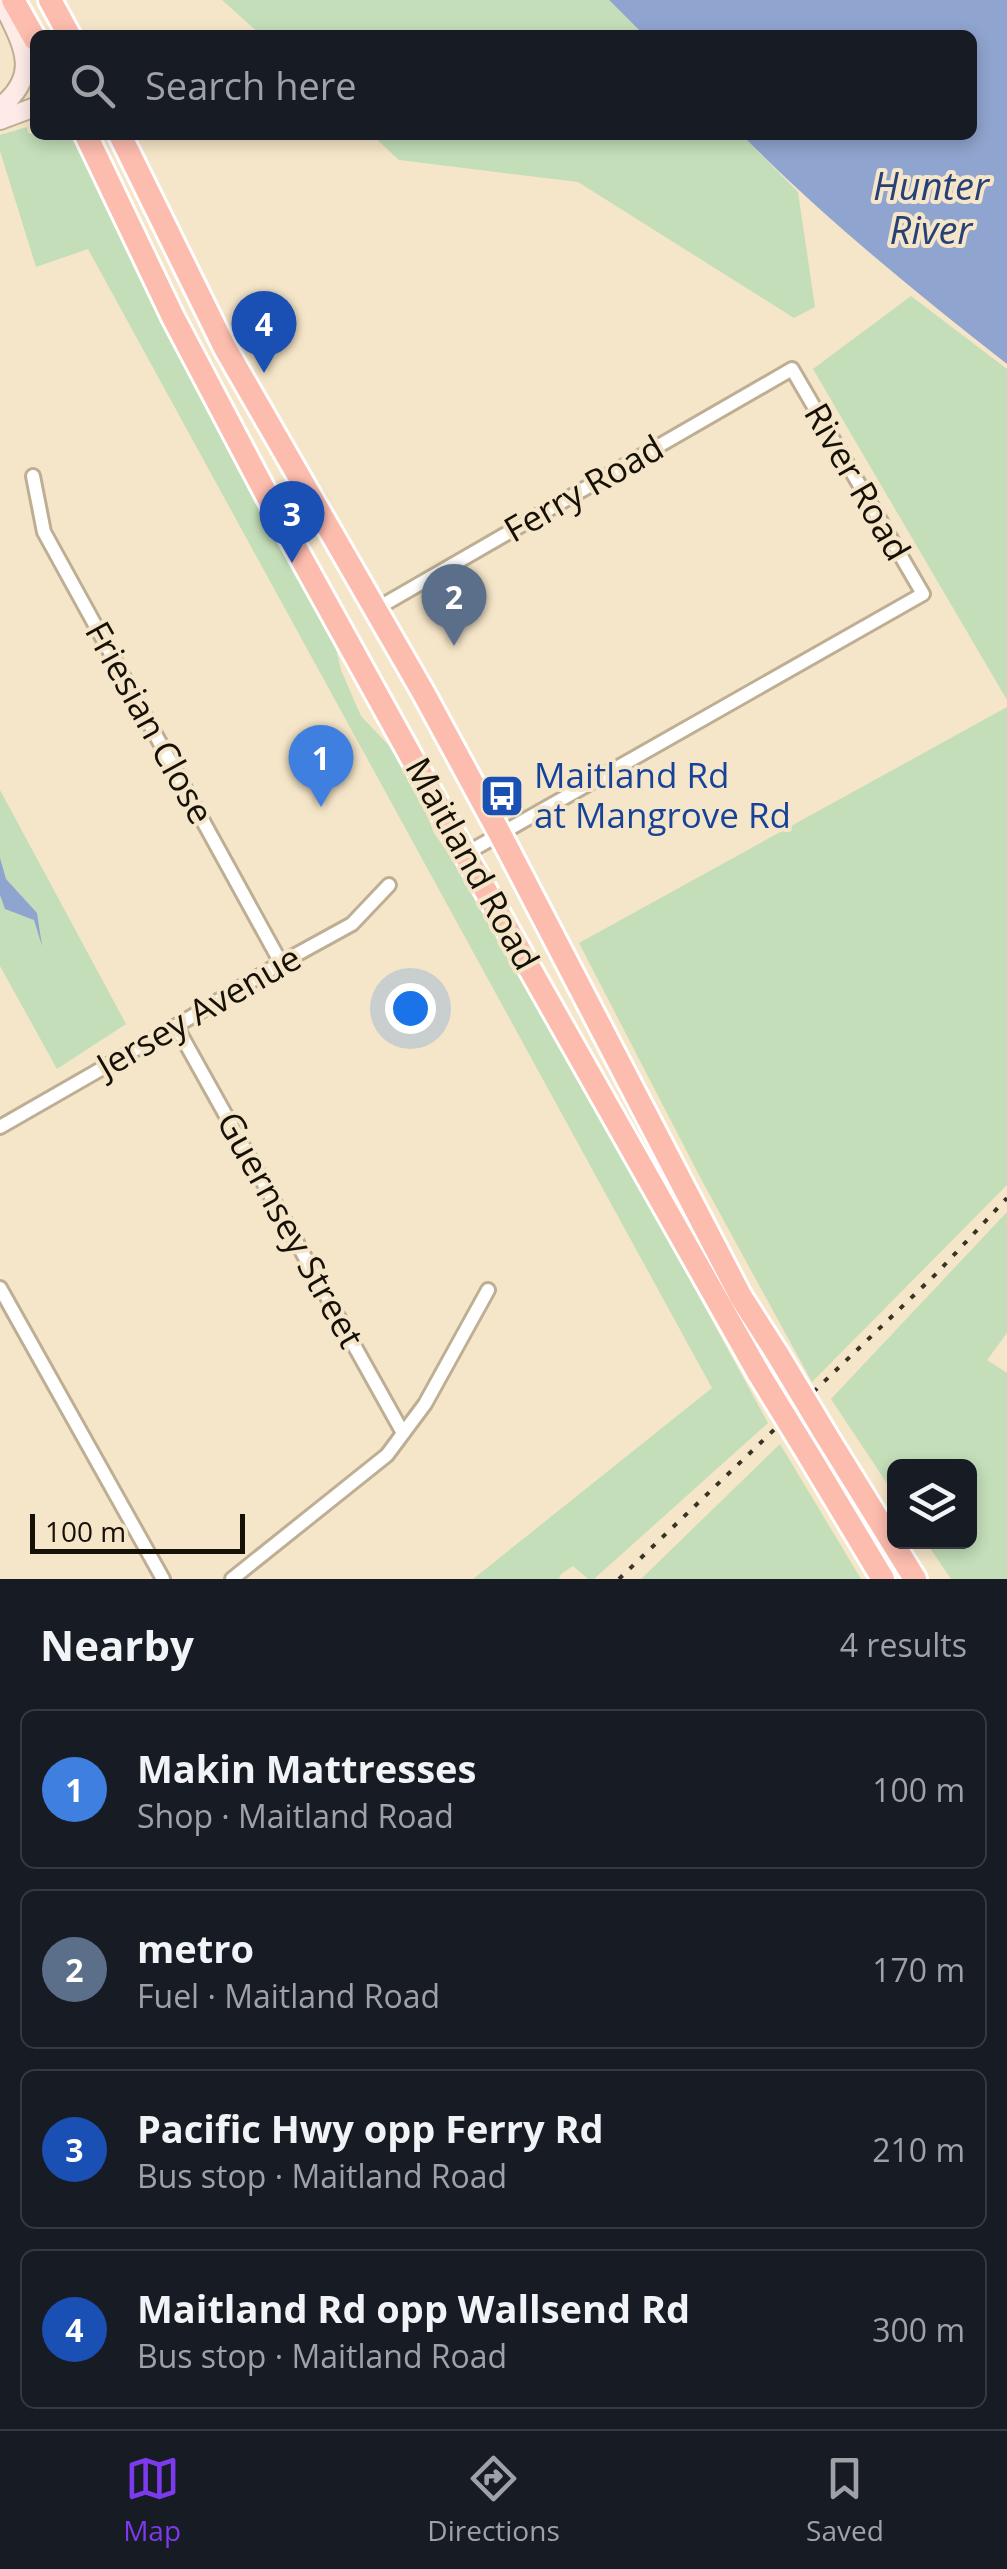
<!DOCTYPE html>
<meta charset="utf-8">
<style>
:root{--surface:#171b24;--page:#242831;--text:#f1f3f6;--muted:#9ea1a6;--line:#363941;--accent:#7c3aed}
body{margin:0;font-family:"Open Sans",sans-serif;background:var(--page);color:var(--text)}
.controls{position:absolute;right:30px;bottom:30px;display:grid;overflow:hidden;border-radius:15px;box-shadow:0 5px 15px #0003}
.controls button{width:90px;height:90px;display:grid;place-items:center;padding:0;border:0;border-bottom:2px solid var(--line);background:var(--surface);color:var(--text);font:50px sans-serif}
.scale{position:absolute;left:30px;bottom:25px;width:215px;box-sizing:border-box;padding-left:10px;border:5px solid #161107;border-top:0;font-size:28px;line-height:35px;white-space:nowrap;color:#161107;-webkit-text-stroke:8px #f6e6c9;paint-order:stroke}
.you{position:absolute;left:410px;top:1008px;width:35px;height:35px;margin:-25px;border:8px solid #fff;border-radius:50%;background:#1a73e8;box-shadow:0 0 0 15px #1a73e833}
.badge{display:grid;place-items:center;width:65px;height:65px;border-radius:50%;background:var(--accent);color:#fff;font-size:32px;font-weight:700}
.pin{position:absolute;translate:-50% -82px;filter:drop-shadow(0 2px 5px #0008)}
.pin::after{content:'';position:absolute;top:52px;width:35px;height:30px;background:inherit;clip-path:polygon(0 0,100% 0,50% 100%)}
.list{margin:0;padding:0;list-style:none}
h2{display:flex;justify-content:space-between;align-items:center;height:130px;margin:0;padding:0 40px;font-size:42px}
h2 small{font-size:32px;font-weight:400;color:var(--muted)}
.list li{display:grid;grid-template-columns:65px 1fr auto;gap:30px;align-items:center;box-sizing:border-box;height:160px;margin:0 20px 20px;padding:0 20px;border:2px solid var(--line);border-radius:15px}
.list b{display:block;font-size:38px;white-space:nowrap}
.list p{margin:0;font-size:32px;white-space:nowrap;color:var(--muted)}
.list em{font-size:32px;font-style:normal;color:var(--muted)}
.icon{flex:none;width:55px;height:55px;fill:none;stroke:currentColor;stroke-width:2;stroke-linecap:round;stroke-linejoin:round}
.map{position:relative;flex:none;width:1007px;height:1579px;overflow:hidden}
.search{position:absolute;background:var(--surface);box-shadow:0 5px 15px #0003;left:30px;right:30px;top:30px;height:110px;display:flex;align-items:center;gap:25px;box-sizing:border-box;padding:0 35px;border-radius:15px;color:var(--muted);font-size:38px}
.sheet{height:850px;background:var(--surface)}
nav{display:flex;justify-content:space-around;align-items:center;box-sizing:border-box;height:140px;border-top:2px solid var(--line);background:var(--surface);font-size:28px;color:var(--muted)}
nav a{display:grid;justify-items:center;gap:5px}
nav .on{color:var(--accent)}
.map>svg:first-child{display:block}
.green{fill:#c3deb8}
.water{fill:#8fa4ce}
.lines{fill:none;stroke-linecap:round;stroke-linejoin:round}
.street-casing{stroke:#beae93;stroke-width:18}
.secondary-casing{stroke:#beae93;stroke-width:22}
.highway-casing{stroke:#fff;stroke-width:28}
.street{stroke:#fff;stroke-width:12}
.secondary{stroke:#feebe7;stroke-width:18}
.highway{stroke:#fcbcae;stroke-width:22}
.rail{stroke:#393326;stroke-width:4;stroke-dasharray:5 10;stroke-linecap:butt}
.highway-bridge-casing{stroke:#fff;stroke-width:28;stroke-linecap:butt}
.highway-bridge{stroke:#fcbcae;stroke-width:22}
.labels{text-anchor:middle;stroke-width:8;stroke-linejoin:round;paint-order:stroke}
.street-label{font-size:35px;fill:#161107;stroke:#f6e6c9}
.transit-label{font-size:35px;fill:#164399;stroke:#f6e6c9;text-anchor:start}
.water-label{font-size:38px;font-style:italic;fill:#274075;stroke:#f6e6c9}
</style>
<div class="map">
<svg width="1007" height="1579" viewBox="0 0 1007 1579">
<rect width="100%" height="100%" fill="#f6e6c9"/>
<g class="green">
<path d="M 222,0 L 609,0 L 644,35 L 261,35 Z"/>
<path d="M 27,127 L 28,133 C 43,136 55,139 71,135 L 171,334 L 299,568 L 335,644 L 341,670 L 361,716 L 396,753 L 420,798 L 434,833 L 448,853 L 465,866 L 768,1423 L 594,1579 L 588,1579 L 573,1566 L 561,1574 L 559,1579 L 473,1579 L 712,1388 L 88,249 L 36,267 L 0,151 L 0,135 Z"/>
<path d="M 372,135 L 742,135 L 798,192 L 815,307 L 794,318 L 578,182 L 399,160 Z"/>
<path d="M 911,296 L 1007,369 L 1007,700 L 813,369 Z"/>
<path d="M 1007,707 L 1007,1185 L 812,1382 L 700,1177 L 579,943 Z"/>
<path d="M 0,790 L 126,1024 L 57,1069 L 0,966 Z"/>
<path d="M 1007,1212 L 1007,1333 L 987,1360 L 1007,1373 L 1007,1579 L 951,1579 L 926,1542 L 970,1541 L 970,1466 L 894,1466 L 894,1494 L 831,1399 Z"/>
<path d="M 780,1444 L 861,1579 L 641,1579 Z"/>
</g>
<g class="water">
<path d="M 609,0 L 1007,0 L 1007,364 C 915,292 824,218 742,135 L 972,135 L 972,35 L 644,35 Z"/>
<path d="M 0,858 L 6,879 L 37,913 L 42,946 L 34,920 L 5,909 L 0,895 Z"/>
</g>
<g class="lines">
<defs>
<g id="street">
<path d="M 33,476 L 44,532 L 281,963"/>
<path d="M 376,609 L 792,369 L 923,594 L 465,854"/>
<path d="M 176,1026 L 403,1433"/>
<path d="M 0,1127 L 176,1026 L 281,963 L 352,924 L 389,885"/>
<path d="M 0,1288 L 163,1579"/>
<path d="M 232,1579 L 387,1455 L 425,1404 L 488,1290"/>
</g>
<g id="secondary">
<path d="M 0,107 C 44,73 20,41 1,0"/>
<path d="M 0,120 L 35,107"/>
</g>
<g id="highway">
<path d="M 13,0 L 35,39"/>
<path d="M 50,0 L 69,35"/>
<path d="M 86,135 L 173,317 L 272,505 L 465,854 L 759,1374"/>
<path d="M 120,135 L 225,348 L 423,692 L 500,834 L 741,1297 L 778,1355"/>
<path d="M 826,1435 L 915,1579"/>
<path d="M 808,1454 L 883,1579"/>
</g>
</defs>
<use href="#street" class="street-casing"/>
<use href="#secondary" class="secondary-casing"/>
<use href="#highway" class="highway-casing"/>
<use href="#street" class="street"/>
<use href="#secondary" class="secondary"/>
<use href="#highway" class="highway"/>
<path class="rail" d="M 619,1579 L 937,1273 L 1007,1198"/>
<defs>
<g id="highway-bridge">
<path d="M 778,1355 L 826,1435"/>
<path d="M 759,1374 L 808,1454"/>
</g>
</defs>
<use href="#highway-bridge" class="highway-bridge-casing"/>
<use href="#highway-bridge" class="highway-bridge"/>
</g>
<defs>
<symbol id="bus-square" viewBox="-11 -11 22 22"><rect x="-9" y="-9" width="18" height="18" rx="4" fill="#1a4fb4" stroke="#f6e6c9"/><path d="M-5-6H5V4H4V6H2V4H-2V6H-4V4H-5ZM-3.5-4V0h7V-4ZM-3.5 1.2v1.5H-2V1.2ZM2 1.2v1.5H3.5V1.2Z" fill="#fff"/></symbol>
</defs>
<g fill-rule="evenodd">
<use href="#bus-square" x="477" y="771" width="50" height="50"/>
</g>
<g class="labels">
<g class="street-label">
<text transform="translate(857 482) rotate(60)" y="12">River Road</text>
<text transform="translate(584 489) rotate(-30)" y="12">Ferry Road</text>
<text transform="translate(149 723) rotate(61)" y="12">Friesian Close</text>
<text transform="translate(472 864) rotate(61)" y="12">Maitland Road</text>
<text transform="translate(199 1012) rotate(-30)" y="12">Jersey Avenue</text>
<text transform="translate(290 1230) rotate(61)" y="12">Guernsey Street</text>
</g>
<g class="transit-label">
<text x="534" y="788">Maitland Rd<tspan x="534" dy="40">at Mangrove Rd</tspan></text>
</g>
<g class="water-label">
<text x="931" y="200">Hunter<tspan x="931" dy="44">River</tspan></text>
</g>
</g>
</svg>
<div class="controls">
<button><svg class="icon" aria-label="layers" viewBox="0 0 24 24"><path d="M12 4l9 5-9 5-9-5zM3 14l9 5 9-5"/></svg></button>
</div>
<div class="scale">100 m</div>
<div class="you"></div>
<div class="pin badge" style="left:321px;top:807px;background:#3f7fe0">1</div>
<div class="pin badge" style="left:454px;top:646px;background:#5c6f8a">2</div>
<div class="pin badge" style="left:292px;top:563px;background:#1a4fb4">3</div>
<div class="pin badge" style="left:264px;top:373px;background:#1a4fb4">4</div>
<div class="search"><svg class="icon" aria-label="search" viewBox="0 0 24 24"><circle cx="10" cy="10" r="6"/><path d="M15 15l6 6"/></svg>Search here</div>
</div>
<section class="sheet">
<h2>Nearby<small>4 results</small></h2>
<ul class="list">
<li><span class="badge" style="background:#3f7fe0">1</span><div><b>Makin Mattresses</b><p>Shop · Maitland Road</p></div><em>100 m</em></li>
<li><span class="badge" style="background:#5c6f8a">2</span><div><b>metro</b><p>Fuel · Maitland Road</p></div><em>170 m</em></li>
<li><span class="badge" style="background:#1a4fb4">3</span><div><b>Pacific Hwy opp Ferry Rd</b><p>Bus stop · Maitland Road</p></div><em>210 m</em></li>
<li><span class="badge" style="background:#1a4fb4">4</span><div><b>Maitland Rd opp Wallsend Rd</b><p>Bus stop · Maitland Road</p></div><em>300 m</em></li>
</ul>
</section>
<nav>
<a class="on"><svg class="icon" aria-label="map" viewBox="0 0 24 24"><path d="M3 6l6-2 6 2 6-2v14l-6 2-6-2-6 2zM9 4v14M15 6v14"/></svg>Map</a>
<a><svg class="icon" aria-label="directions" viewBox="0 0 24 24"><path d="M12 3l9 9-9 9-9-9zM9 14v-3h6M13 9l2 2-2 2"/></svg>Directions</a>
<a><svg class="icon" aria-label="saved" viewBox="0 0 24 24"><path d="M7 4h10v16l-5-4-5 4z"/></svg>Saved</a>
</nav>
